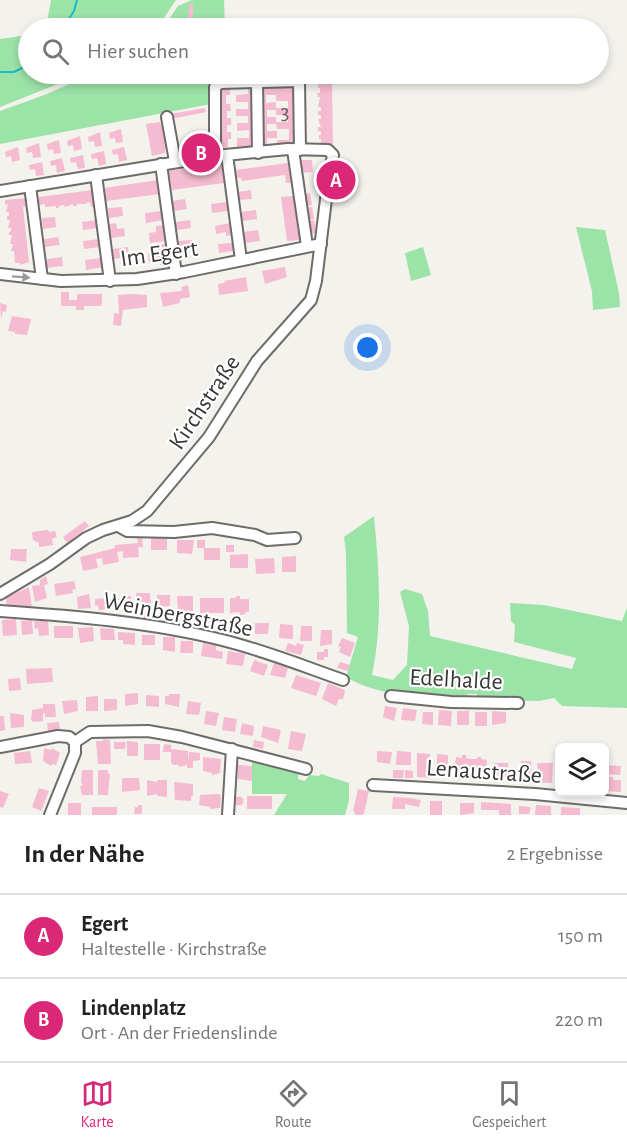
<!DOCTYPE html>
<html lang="de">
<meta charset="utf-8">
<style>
:root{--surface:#fff;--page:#f6f6f6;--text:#222;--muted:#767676;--line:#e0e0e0;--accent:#db2777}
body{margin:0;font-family:"Alegreya Sans",sans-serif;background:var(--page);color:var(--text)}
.controls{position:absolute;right:18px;bottom:18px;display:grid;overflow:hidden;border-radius:9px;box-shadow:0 3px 9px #0003}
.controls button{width:54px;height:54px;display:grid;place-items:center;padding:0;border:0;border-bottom:2px solid var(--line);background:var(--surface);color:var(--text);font:30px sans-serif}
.you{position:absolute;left:368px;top:348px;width:21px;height:21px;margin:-15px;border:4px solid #fff;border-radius:50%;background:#1a73e8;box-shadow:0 0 0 9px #1a73e833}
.badge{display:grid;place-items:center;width:39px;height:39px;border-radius:50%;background:var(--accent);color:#fff;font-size:20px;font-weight:700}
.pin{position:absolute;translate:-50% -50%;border:3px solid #fff;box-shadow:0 2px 6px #0006}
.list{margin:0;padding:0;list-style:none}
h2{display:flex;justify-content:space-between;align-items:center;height:78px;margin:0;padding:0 24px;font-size:26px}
h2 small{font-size:20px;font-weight:400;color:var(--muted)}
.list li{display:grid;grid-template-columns:39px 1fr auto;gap:18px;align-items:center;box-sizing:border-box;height:84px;padding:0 24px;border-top:2px solid var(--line)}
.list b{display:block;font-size:22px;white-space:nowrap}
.list p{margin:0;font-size:20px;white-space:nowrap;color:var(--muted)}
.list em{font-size:20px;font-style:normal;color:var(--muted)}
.icon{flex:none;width:33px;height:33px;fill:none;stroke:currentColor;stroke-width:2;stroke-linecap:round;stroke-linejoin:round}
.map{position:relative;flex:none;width:627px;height:815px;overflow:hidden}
.search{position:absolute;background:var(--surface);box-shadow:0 3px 9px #0003;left:18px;right:18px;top:18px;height:66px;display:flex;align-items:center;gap:15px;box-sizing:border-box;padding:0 21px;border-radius:33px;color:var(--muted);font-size:22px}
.sheet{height:246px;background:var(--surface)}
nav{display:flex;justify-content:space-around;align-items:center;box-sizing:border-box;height:84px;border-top:2px solid var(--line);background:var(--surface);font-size:16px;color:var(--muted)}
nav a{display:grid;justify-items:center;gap:3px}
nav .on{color:var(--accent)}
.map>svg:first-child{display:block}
.green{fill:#9ce3a8}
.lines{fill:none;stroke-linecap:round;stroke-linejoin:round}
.stream{stroke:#18bacc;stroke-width:2}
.building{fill:#f5bbd0;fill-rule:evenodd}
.minor-casing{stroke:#6e6c68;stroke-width:14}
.minor{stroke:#fff;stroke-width:10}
.oneway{fill:#9b9b9a}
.labels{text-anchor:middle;stroke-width:4.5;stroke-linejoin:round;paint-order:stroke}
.number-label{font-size:21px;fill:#66585c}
.street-label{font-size:24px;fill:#373735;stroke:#fff}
</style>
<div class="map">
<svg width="627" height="815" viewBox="0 0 627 815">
<rect width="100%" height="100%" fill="#f4f2ed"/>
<g class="green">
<path d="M 51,0 L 176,0 L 157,28 L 43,28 L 47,22 Z"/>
<path d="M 192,0 L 224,0 L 225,28 L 163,28 L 178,6 Z"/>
<path d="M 28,35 L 28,74 L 83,74 L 0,107 L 0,39 Z"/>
<path d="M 92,74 L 208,74 L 211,104 L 0,144 L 0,111 L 47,94 Z"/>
<path d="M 576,227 L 605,230 L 619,293 L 620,307 L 593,310 L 592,291 Z"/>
<path d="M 423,247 L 431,275 L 411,281 L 405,253 Z"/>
<path d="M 374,516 C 379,569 383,623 372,675 L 393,680 L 407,665 L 409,626 L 400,592 L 405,589 L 422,594 L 428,611 L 430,636 L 572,669 L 576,658 L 514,642 L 515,625 L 511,621 L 510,603 L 544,605 L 622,621 L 627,608 L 627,708 L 562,706 L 554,698 L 539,701 L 477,700 L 477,694 L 467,694 L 466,700 C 426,697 382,698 346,677 L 358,637 L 347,633 L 346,553 L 344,537 Z"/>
<path d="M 252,757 L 299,771 L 298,779 L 305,781 L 309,775 L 319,776 L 321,774 L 349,783 L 349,800 L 345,815 L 274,815 L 287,794 L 252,794 Z"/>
</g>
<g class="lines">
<g class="stream">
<path d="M 63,28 L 74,11 L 77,0"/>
<path d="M 0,72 L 14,72 L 28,65"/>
</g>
</g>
<g class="building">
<path d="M 189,4 L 193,4 L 193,28 L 183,28 L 184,21 L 188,22 Z"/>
<path d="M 318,84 L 332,84 L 333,144 L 321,144 L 321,139 L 319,139 L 319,135 L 321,135 L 321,131 L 318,131 L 318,127 L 321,127 L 318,119 L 321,119 L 321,115 L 318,115 L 318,111 L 321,111 L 321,107 L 318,107 L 320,97 L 318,97 L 317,93 L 320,93 L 320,88 L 318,88 Z"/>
<path d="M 294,87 L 295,146 L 277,146 L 277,140 L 289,140 L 289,129 L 277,129 L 276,124 L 267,124 L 267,131 L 277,131 L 277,138 L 267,138 L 267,146 L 261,146 L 260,88 ZM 266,95 L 276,95 L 276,101 L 288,101 L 288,108 L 276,108 L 276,102 L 266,103 ZM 267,110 L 276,110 L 276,115 L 288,115 L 288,122 L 276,122 L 276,117 L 267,117 Z"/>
<path d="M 248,88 L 254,88 L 255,147 L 237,147 L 237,138 L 249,138 L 249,130 L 237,131 L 237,123 L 248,123 L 248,116 L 236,116 L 236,109 L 248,109 L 248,102 L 236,102 L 236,95 L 248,94 Z"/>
<path d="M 220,89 L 230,89 L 230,95 L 226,95 L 226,104 L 230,104 L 231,111 L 227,111 L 227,118 L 231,118 L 231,125 L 227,125 L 227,132 L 231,132 L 231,139 L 228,139 L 228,147 L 221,148 Z"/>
<path d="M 205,108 L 206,112 L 171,119 L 170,114 Z"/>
<path d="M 160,122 L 161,126 L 164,126 L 168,149 L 165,149 L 165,153 L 152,156 L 146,124 Z"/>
<path d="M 121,129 L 123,142 L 116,143 L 115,138 L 110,139 L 109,133 Z"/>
<path d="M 100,132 L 102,146 L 95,147 L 94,141 L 89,142 L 88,137 Z"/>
<path d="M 80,136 L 82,149 L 74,151 L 73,145 L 68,146 L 67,141 Z"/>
<path d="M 59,140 L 61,153 L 54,154 L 53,149 L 48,150 L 47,144 Z"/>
<path d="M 39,143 L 41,157 L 33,158 L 32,152 L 27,153 L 26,148 Z"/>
<path d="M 18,147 L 20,160 L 12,162 L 11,156 L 6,157 L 5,152 Z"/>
<path d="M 124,147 L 127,160 L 119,162 L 118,154 L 113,155 L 112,150 Z"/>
<path d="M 104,151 L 106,164 L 99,166 L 97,158 L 92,159 L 91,154 Z"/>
<path d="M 83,155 L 85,168 L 78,169 L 76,162 L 71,163 L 70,158 Z"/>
<path d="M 62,158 L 65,171 L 57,173 L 56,165 L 51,166 L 50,161 Z"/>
<path d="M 300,160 L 312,160 L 313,172 L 301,173 Z"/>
<path d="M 42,162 L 44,175 L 36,176 L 35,169 L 30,170 L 29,165 Z"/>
<path d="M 288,163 L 291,183 L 286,183 L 285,175 L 242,181 L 241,178 L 237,178 L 236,170 Z"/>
<path d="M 221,164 L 224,183 L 172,190 L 169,171 Z"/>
<path d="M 158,180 L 160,194 L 106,201 L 104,188 Z"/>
<path d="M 93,190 L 95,207 L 91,207 L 90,202 L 86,203 L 86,204 L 77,204 L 77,206 L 73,206 L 73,204 L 65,207 L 64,205 L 59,206 L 59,208 L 56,208 L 56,206 L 45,207 L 45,204 L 39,205 L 39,197 Z"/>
<path d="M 251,190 L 252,199 L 239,200 L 238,192 Z"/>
<path d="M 310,193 L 312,205 L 305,206 L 303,194 Z"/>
<path d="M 294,196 L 299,240 L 287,241 L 281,197 Z"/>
<path d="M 27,198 L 28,206 L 23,207 L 29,262 L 20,265 L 20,263 L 15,263 L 14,251 L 11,251 L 13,244 L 10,244 L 12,235 L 9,235 L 9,232 L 11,231 L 11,228 L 8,228 L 10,220 L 7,220 L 7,216 L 9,216 L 9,212 L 6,212 L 8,204 L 5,205 L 5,200 Z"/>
<path d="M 185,199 L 187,209 L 173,211 L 172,201 Z"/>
<path d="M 227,202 L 228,211 L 212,213 L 211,204 Z"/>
<path d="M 122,207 L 123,216 L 109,218 L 108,208 Z"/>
<path d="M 312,207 L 314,219 L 307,220 L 305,208 Z"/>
<path d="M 256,210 L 257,219 L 242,221 L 241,212 Z"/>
<path d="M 162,211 L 163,220 L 146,223 L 145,213 Z"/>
<path d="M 55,217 L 56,227 L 43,229 L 42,218 Z"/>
<path d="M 97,220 L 98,228 L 83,230 L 82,222 Z"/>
<path d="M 190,220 L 191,228 L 176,230 L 175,222 Z"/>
<path d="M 314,220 L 316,233 L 309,234 L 307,222 Z"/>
<path d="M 116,223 L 117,229 L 124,228 L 125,236 L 111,238 L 109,224 Z"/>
<path d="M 230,223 L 232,235 L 226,236 L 226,232 L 216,234 L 215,226 Z"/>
<path d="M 164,225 L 166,241 L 150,243 L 149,233 L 156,232 L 156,226 Z"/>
<path d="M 258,230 L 260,241 L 245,243 L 243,232 Z"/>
<path d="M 58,237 L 60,245 L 45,247 L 44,239 Z"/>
<path d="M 99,239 L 100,247 L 84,249 L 83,241 Z"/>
<path d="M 192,240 L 193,248 L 179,250 L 178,241 Z"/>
<path d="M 232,243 L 233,251 L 219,253 L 218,244 Z"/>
<path d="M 166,244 L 169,251 L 169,264 L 160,265 L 160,260 L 149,262 L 148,253 L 158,252 L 157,245 Z"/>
<path d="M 128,247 L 129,257 L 114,259 L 113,249 Z"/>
<path d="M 62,257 L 63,266 L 47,268 L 47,259 Z"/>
<path d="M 101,258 L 103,267 L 86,270 L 85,260 Z"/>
<path d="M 285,267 L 287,277 L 265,284 L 262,271 Z"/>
<path d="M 246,277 L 248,291 L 219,295 L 218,284 L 225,283 L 224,281 Z"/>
<path d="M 188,285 L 190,297 L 180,299 L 180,303 L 163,307 L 160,293 L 182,291 L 181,287 Z"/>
<path d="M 61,292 L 69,292 L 69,300 L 77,300 L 77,294 L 102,294 L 102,301 L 101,306 L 84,306 L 84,310 L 76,310 L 76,306 L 61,306 Z"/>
<path d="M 132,294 L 147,295 L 147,307 L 123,310 L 121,326 L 113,325 L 114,313 L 119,314 L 118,295 Z"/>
<path d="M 0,303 L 7,305 L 6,312 L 3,311 L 1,319 Z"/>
<path d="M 12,316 L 31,319 L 27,335 L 15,334 L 15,332 L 8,331 Z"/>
<path d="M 85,521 L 89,526 L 67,543 L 63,537 Z"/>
<path d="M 48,530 L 49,532 L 55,531 L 57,537 L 52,539 L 53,545 L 39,547 L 39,543 L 33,540 L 32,532 Z"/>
<path d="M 137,537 L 142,537 L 143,547 L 138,547 L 139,557 L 123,558 L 123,551 L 117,552 L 119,562 L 103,565 L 102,558 L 96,559 L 98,568 L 83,571 L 80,557 L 115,548 L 115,545 L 138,543 Z"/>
<rect x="151" y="538" width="16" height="12"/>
<path d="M 177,540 L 194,540 L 192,554 L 177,553 Z"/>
<path d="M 197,540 L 205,540 L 205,548 L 220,548 L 220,560 L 204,560 L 204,548 L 197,548 Z"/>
<rect x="226" y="545" width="8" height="7"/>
<path d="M 11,549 L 27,549 L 26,562 L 10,560 Z"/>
<path d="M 248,554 L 248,568 L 230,568 L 230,555 Z"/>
<path d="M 296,556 L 296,572 L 282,572 L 282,557 Z"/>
<path d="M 274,558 L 275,573 L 256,574 L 255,559 Z"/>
<path d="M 46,576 L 48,584 L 44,585 L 47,598 L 35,602 L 32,586 L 40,585 L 40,580 Z"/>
<path d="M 74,581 L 76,589 L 72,590 L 73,593 L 56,596 L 54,584 Z"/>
<path d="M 29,587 L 32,607 L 7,606 L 6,598 Z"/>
<path d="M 136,593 L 150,593 L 151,606 L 137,607 Z"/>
<path d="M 89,594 L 91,608 L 78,609 L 77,597 Z"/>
<path d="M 157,595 L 170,595 L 170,606 L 157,607 Z"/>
<path d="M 122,596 L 131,596 L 132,607 L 117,609 L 116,599 L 123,599 Z"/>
<path d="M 177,596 L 193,596 L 193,611 L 178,611 Z"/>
<path d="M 236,596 L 240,596 L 240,599 L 249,599 L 249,612 L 245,612 L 245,614 L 240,615 L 239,612 L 230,613 L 230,598 L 236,598 Z"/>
<path d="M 109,598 L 110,609 L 99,610 L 98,605 L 95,606 L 95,599 Z"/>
<rect x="200" y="598" width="24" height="15"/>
<path d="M 155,611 L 155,618 L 143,619 L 143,612 Z"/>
<path d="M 16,619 L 17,635 L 3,636 L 2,620 Z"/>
<path d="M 32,620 L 33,634 L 22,635 L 21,621 Z"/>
<path d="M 34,621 L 48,621 L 49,635 L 39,636 L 38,628 L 35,629 Z"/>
<path d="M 255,623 L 269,623 L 268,634 L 255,634 Z"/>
<path d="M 280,624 L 293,625 L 293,639 L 279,638 Z"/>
<rect x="54" y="626" width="19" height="12"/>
<path d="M 301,626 L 312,626 L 312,641 L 300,641 Z"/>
<path d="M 93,627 L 94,641 L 80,643 L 78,628 Z"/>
<path d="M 100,628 L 114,629 L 115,640 L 101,640 Z"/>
<path d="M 321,630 L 332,630 L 332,644 L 320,646 Z"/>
<path d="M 118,632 L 135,633 L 135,645 L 123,644 L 123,640 L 118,640 Z"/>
<rect x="142" y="635" width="13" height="10"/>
<path d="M 163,637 L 175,637 L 175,652 L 163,650 Z"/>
<path d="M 342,638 L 355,643 L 350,657 L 339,652 L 341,647 L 338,646 Z"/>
<path d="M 181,641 L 193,641 L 193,653 L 180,653 Z"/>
<path d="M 203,643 L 216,645 L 216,650 L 223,652 L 222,659 L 201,656 Z"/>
<path d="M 288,643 L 296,646 L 297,643 L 304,645 L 301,655 L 285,651 Z"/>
<path d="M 324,649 L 328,649 L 328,657 L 324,657 L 324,660 L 317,660 L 317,652 L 324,652 Z"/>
<path d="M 228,651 L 245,654 L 243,666 L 226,664 Z"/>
<path d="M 254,660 L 268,665 L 264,676 L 250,671 Z"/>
<path d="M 340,662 L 350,665 L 348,671 L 337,668 Z"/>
<path d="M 274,663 L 288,668 L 285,678 L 270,675 Z"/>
<path d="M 52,668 L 53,682 L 27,684 L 26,669 Z"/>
<path d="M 296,675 L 321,683 L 316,696 L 291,688 Z"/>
<path d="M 20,678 L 21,690 L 9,691 L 8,679 Z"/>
<path d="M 328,683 L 345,690 L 343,699 L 339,699 L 336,706 L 322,699 Z"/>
<path d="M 138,693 L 138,704 L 125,706 L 125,694 Z"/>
<path d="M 169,694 L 180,694 L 179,707 L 165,704 L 165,696 L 169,696 Z"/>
<path d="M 146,695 L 159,696 L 159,707 L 146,706 Z"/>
<path d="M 98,696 L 98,711 L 86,711 L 86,697 Z"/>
<path d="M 104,699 L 117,699 L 117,710 L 104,711 Z"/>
<path d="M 77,700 L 78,711 L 64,714 L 62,701 Z"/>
<path d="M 188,701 L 201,703 L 199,715 L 186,714 Z"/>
<path d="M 43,704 L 55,704 L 56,717 L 45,717 L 45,713 L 43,713 L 43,721 L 33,722 L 31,720 L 32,710 L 43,708 Z"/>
<path d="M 385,706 L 397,708 L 394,721 L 383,717 Z"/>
<path d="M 403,708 L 417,710 L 415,721 L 401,720 Z"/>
<path d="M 439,710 L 452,711 L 451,726 L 438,725 Z"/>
<path d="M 206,711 L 219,713 L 216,726 L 204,724 Z"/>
<rect x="457" y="711" width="12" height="14"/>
<path d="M 492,711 L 506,712 L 506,723 L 492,725 Z"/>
<path d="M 423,712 L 433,712 L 433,725 L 422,724 Z"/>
<rect x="475" y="712" width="12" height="14"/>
<path d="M 10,713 L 24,715 L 24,727 L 11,728 Z"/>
<path d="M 0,716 L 4,716 L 5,730 L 0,731 Z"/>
<path d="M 224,717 L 237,719 L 235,732 L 222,730 Z"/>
<path d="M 59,722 L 60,730 L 48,731 L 47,723 Z"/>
<path d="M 242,723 L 254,726 L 253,736 L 240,734 Z"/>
<path d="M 263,726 L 281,730 L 278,743 L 261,737 Z"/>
<path d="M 291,731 L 306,734 L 302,751 L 288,749 Z"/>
<path d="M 103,739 L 110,740 L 111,764 L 98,764 L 96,741 L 103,741 Z"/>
<path d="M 254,740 L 264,742 L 263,749 L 253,747 Z"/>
<path d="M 127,741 L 138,742 L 138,756 L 127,756 Z"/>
<path d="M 114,742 L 126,742 L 125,749 L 114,749 Z"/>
<rect x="144" y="744" width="16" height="16"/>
<path d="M 164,744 L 171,745 L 171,749 L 188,751 L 188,762 L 189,752 L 200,753 L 200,760 L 193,761 L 193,768 L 187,768 L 187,765 L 179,767 L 179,765 L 174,765 L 171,763 L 171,752 L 163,752 Z"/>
<path d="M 44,748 L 51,750 L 52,748 L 60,753 L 56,765 L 52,764 L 51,766 L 43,761 Z"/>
<path d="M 30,751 L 32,763 L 15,764 L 14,753 Z"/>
<path d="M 377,751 L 392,752 L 390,764 L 377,762 Z"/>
<path d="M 397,751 L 411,752 L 411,765 L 396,765 Z"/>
<path d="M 417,753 L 430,754 L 429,768 L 433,768 L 432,778 L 417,777 Z"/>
<path d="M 437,754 L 448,755 L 448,769 L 451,769 L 451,777 L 437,777 Z"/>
<path d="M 462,755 L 466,755 L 466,758 L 471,759 L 477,759 L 477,757 L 481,757 L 481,759 L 487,760 L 486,774 L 480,774 L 480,780 L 453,779 L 456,757 L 462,758 Z"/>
<path d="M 203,757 L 221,759 L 220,773 L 212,775 L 212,773 L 203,771 Z"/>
<path d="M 521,761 L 531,761 L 532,780 L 522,780 Z"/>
<rect x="494" y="763" width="14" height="15"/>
<path d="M 537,763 L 553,763 L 552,783 L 533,782 L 534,774 L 538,774 Z"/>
<path d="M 238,765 L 252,766 L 252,781 L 238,779 Z"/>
<path d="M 604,765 L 621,766 L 620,775 L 604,774 Z"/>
<path d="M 82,770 L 93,770 L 93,795 L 82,795 L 80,786 L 82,786 L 82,783 L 81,783 Z"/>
<path d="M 98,770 L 108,770 L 108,774 L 110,774 L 108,795 L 98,795 Z"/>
<path d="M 393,770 L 404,770 L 403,778 L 393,778 Z"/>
<path d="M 405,770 L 413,771 L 413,778 L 405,778 Z"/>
<path d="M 606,777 L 613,777 L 613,780 L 621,780 L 621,792 L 604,791 Z"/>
<path d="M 122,778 L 139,778 L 140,790 L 122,792 Z"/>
<path d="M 147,780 L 157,782 L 157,780 L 167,780 L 167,797 L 157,796 L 157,794 L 147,796 Z"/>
<path d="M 174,782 L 193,784 L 193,796 L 191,796 L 191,801 L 175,800 Z"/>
<path d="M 39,788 L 49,791 L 41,811 L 32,807 Z"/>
<path d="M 358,789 L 369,791 L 364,813 L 362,815 L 355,815 L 355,812 L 353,811 Z"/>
<path d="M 0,791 L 9,794 L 3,808 L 0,807 Z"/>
<path d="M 216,794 L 220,794 L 221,798 L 220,808 L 210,809 L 210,807 L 199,805 L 200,795 Z"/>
<rect x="247" y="796" width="25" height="13"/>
<circle cx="239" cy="801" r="4.5"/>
<path d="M 393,797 L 410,798 L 421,800 L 419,807 L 405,804 L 405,809 L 392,809 Z"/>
<rect x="430" y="801" width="12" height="14"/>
<path d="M 481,802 L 511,804 L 511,815 L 499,815 L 499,810 L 481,810 Z"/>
<rect x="68" y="803" width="13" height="12"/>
<path d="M 460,803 L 474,803 L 474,813 L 460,815 Z"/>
<path d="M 138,805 L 142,805 L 142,814 L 134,814 L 135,807 L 138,807 Z"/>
<path d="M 536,805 L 551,806 L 551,815 L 535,815 Z"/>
<path d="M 519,806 L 531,807 L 529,814 L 519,814 Z"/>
<rect x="92" y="807" width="25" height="8"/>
<path d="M 561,807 L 580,808 L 580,815 L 561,815 Z"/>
</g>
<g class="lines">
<defs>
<g id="minor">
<path d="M 257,82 L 258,153"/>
<path d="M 167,117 L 175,161"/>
<path d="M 293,150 L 307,246"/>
<path d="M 227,155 L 241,260"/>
<path d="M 215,156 L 215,87 L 220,83 L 299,81 L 300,150"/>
<path d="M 161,164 L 176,274"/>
<path d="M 96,175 L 110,281"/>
<path d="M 30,186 L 42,279"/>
<path d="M 0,191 L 215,156 L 288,149 L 328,150 L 333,155 L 328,183 L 316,281 L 311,300 L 257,361 L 209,437 L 147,511 L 132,521 L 103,530 L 86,538 L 50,564 L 0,594"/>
<path d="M 0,274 L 61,281 L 137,279 L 184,272 L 321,244"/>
<path d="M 118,526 L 127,531 L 174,532 L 212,528 L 255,535 L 267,540 L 295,538"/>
<path d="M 0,611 C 73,616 151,622 222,640 C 263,650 303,666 343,680"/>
<path d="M 391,696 L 451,702 L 518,703"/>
<path d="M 75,742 L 90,732 L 148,731 L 182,737 L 306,769"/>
<path d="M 0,747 L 58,736 L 69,737 L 75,742"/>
<path d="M 373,785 L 535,794 L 627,803"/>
<path d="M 50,815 L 75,753 L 75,742"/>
<path d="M 228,815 L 232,749"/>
</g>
</defs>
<use href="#minor" class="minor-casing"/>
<use href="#minor" class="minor"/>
</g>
<defs><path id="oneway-solid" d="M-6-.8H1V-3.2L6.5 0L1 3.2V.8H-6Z" transform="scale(1.5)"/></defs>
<use class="oneway" href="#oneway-solid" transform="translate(21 277) rotate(4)"/>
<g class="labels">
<g class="number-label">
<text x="285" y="119">3</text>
</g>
<g class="street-label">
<text transform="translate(159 253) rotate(-8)" y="8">Im Egert</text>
<text transform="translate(204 402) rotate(-56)" y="8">Kirchstraße</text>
<text transform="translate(178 614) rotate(11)" y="8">Weinbergstraße</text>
<text transform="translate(456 679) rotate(3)" y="8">Edelhalde</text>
<text transform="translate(484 771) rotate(4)" y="8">Lenaustraße</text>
</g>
</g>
</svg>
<div class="controls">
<button><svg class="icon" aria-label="layers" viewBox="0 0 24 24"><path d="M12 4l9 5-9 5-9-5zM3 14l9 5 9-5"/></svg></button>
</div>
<div class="you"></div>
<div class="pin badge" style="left:336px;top:180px">A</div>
<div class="pin badge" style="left:201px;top:153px">B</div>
<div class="search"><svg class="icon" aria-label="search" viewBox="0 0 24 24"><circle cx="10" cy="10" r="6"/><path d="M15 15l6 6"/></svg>Hier suchen</div>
</div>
<section class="sheet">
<h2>In der Nähe<small>2 Ergebnisse</small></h2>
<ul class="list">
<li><span class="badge">A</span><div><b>Egert</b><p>Haltestelle · Kirchstraße</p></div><em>150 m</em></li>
<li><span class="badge">B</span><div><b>Lindenplatz</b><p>Ort · An der Friedenslinde</p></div><em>220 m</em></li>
</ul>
</section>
<nav>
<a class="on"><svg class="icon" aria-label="map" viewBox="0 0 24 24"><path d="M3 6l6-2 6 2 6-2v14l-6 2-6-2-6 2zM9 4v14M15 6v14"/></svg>Karte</a>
<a><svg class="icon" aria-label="directions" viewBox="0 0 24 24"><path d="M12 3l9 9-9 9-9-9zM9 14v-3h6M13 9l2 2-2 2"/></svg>Route</a>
<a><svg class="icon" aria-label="saved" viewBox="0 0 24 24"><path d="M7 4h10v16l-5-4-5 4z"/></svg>Gespeichert</a>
</nav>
